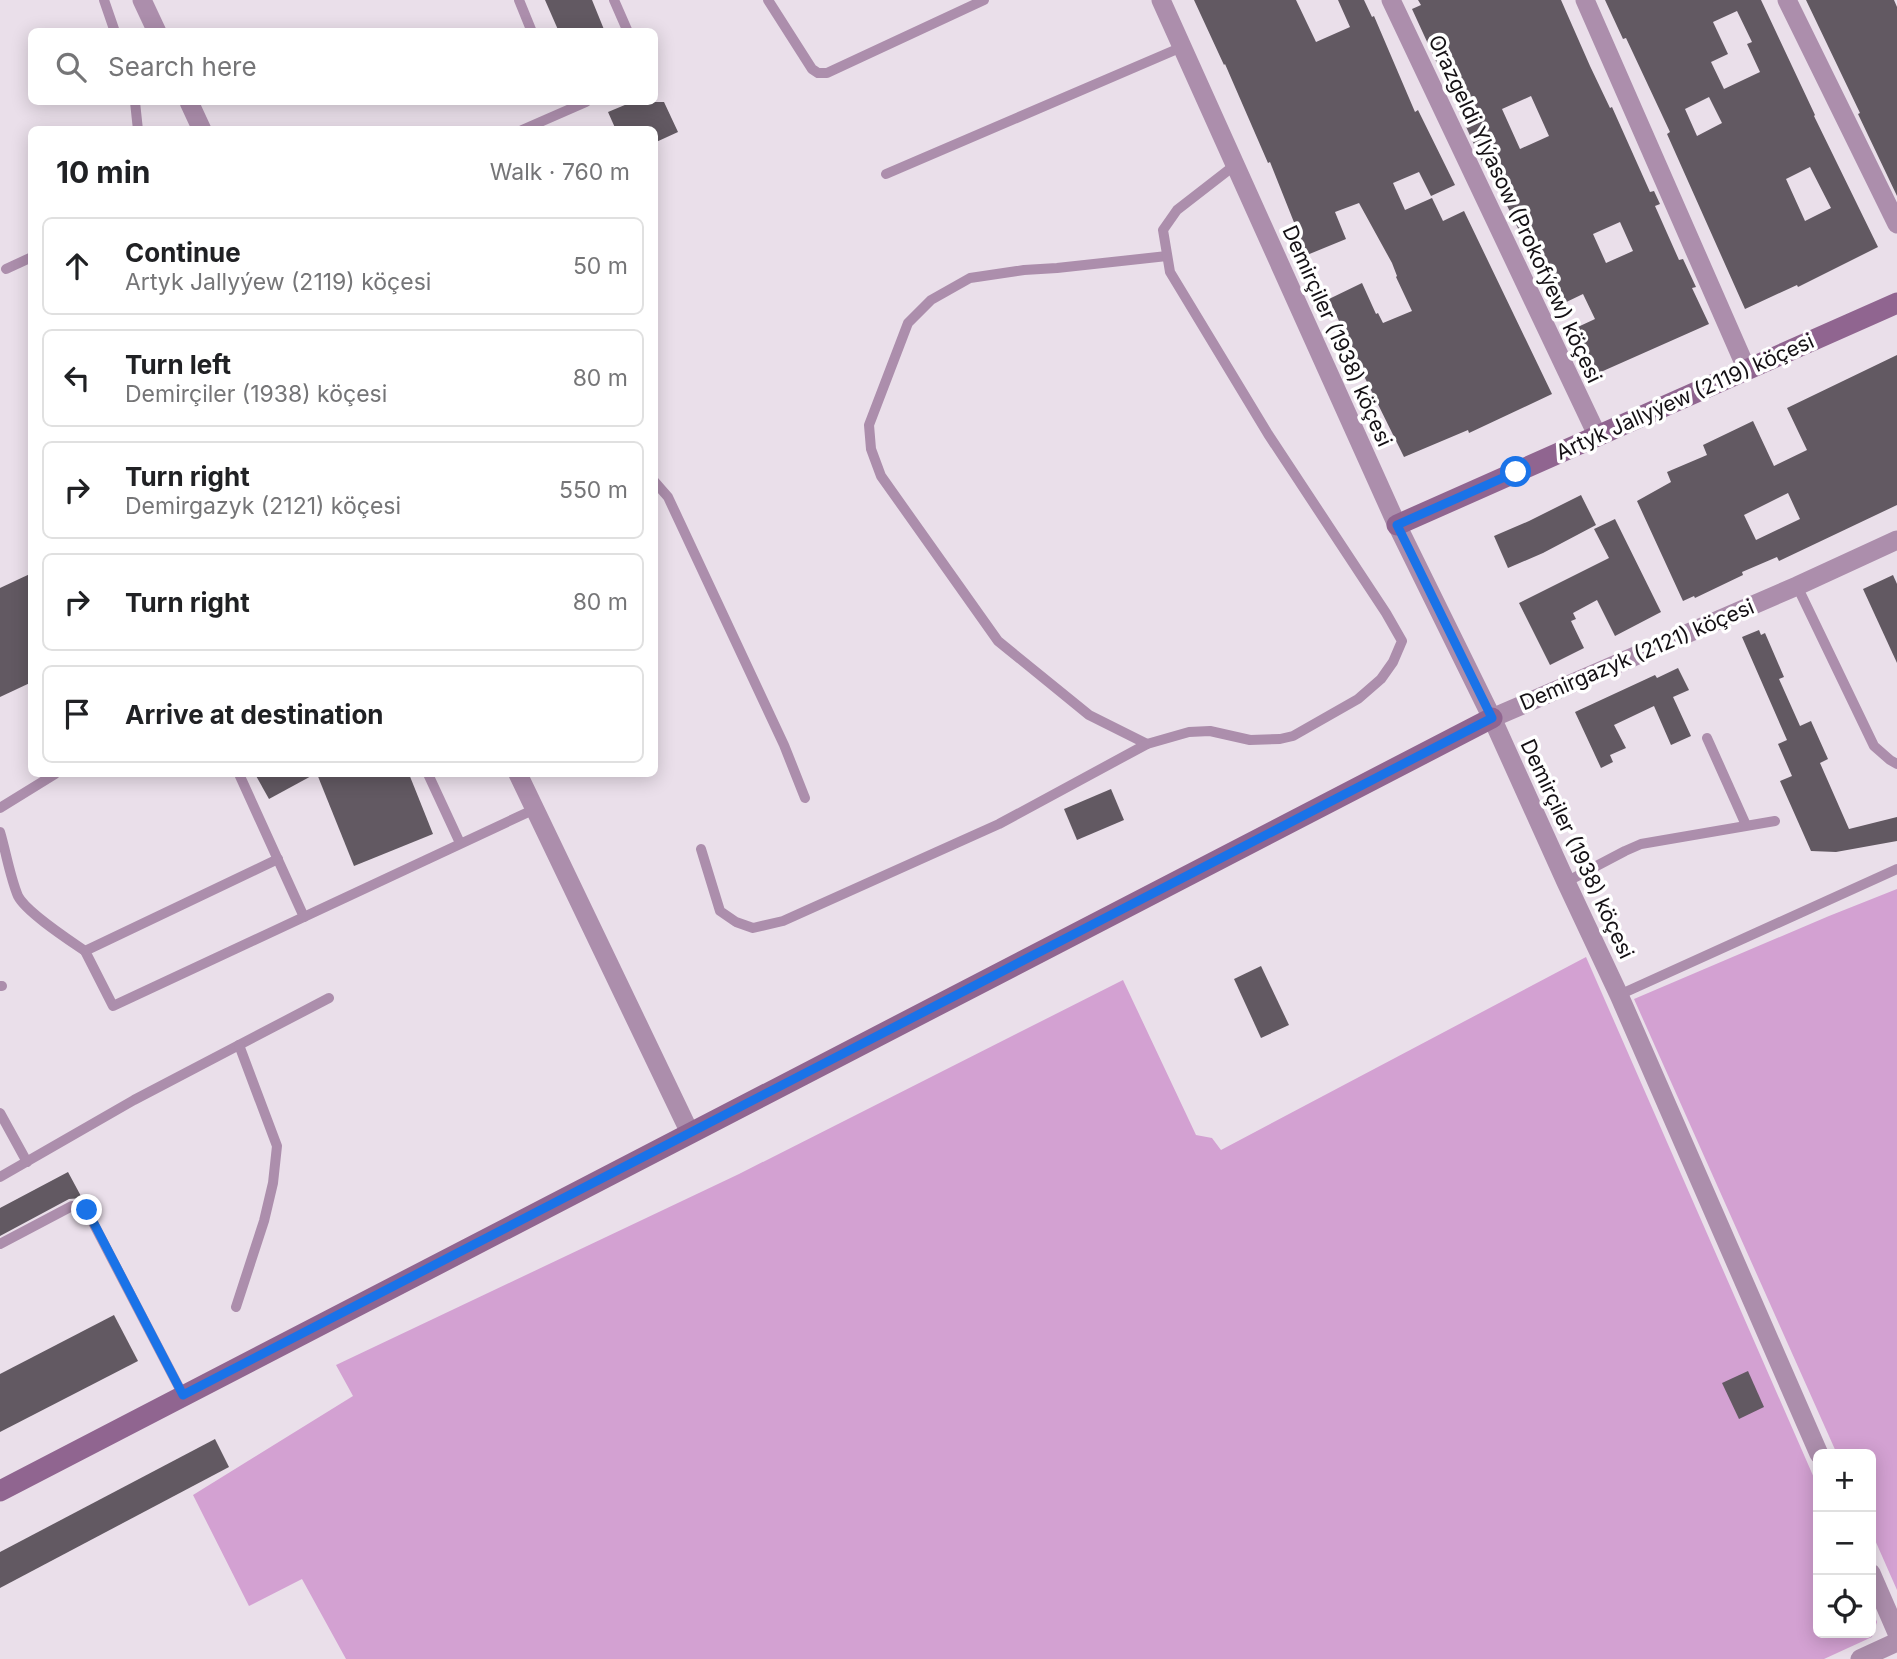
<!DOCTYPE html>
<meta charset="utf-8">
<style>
:root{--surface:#fff;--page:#f6f6f6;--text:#202124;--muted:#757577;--line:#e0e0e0}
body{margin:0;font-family:Inter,sans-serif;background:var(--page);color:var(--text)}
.controls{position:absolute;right:21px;bottom:21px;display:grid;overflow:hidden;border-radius:10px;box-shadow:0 4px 18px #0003}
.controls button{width:63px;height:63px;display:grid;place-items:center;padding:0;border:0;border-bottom:2px solid var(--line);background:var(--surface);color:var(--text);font:35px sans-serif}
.stop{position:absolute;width:21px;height:21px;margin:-16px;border:5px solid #1a73e8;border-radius:50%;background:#fff}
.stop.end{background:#1a73e8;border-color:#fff;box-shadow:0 2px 7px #0008}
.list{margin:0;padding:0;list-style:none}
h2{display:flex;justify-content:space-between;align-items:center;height:91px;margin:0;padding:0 28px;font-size:30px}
h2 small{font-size:23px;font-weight:400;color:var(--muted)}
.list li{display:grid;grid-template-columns:46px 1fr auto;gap:21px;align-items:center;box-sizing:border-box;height:98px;margin:0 14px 14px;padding:0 14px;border:2px solid var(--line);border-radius:10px}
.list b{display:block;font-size:26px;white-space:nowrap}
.list p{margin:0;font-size:23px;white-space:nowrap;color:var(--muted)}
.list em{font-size:23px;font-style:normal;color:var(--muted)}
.icon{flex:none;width:38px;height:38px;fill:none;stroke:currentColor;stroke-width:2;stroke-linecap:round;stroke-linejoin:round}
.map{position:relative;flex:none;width:1897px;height:1659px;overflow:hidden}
.search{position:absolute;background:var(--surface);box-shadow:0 4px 18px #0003;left:28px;top:28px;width:630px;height:77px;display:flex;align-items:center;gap:18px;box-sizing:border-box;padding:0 24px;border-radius:10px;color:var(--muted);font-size:26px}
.panel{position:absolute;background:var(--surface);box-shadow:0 4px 18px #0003;left:28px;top:126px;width:630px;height:651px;border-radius:10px}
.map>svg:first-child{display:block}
.green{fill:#d3a1d2}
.building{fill:#625962;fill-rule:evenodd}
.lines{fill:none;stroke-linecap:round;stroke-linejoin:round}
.lane{stroke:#ac8eac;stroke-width:10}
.street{stroke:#ac8eac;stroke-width:19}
.secondary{stroke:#906590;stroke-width:21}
.route{stroke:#1a73e8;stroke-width:9}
.labels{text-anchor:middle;stroke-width:7;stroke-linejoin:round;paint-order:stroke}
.street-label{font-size:21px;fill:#141014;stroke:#fff}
</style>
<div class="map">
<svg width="1897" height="1659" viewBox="0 0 1897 1659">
<rect width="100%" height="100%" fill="#eadfea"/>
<g class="green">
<path d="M 1897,889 L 1897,1590 L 1871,1531 L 1871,1454 L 1837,1454 L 1634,999 L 1829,916 Z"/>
<path d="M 1586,957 L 1818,1487 L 1818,1633 L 1871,1633 L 1871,1607 L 1877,1622 L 1872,1637 L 1824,1659 L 346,1659 L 302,1579 L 249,1606 L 193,1495 L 353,1396 L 336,1365 L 739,1174 L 1123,980 L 1196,1135 L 1212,1138 L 1221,1150 Z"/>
</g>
<g class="building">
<path d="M 545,0 L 592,0 L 605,32 L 559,32 Z"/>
<path d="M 1194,0 L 1296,0 L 1316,42 L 1350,27 L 1338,0 L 1364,0 L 1372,17 L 1374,16 L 1415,112 L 1418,110 L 1455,185 L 1431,196 L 1419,172 L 1393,183 L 1405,210 L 1432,198 L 1443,221 L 1464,211 L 1552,394 L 1469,433 L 1468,430 L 1404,457 L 1364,376 L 1329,299 L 1362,283 L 1376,314 L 1378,313 L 1383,323 L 1412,311 L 1396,277 L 1397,276 L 1392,263 L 1359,203 L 1335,212 L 1346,239 L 1307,255 L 1270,162 L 1268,163 L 1225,64 L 1224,65 Z"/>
<path d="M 1418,0 L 1561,0 L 1590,66 L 1610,108 L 1612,107 L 1650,192 L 1654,191 L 1660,204 L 1655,206 L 1679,260 L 1683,259 L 1696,287 L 1692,288 L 1709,324 L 1585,379 L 1567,332 L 1595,319 L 1583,294 L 1556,307 L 1532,253 L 1530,254 L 1526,245 L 1487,164 L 1484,166 L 1412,9 L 1421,5 ZM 1531,96 L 1549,136 L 1520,149 L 1502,109 ZM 1620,222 L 1633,251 L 1606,263 L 1593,234 Z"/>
<path d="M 1605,0 L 1761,0 L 1815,115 L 1814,116 L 1878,247 L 1798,287 L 1797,285 L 1745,309 L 1667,134 L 1670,132 L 1626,38 L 1623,39 ZM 1737,11 L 1752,42 L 1747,44 L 1760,72 L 1724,89 L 1711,62 L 1728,54 L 1713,22 ZM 1709,97 L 1722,123 L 1697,136 L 1685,109 ZM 1810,167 L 1831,208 L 1805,221 L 1786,179 Z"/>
<path d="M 1806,0 L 1894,0 L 1897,7 L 1897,196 L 1858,114 L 1860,113 Z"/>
<path d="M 632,102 L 664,102 L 678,132 L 654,143 L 654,130 L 616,130 L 608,112 Z"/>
<path d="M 1897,355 L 1897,505 L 1779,561 L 1777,557 L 1742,572 L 1743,575 L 1695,598 L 1694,596 L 1683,601 L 1637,501 L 1671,482 L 1667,472 L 1707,455 L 1703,445 L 1753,421 L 1774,466 L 1807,450 L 1787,408 ZM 1788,493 L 1800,519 L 1756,540 L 1744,515 Z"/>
<path d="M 1581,495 L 1596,525 L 1543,553 L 1508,568 L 1494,536 L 1529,521 Z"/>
<path d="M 1615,519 L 1661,612 L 1615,636 L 1597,600 L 1573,613 L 1576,619 L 1571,621 L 1584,648 L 1550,665 L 1519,603 L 1609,558 L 1594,529 Z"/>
<path d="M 32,573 L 32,682 L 0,697 L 0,588 Z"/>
<path d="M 1893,575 L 1897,584 L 1897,663 L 1863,589 Z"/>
<path d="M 1759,630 L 1761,635 L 1765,633 L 1784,677 L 1779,679 L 1800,726 L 1811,721 L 1828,759 L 1820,763 L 1849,829 L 1897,817 L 1897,841 L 1836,852 L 1811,851 L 1780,781 L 1792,776 L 1778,744 L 1787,740 L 1742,637 Z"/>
<path d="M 1678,668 L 1689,690 L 1673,697 L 1691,736 L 1671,745 L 1654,706 L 1614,725 L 1626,748 L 1610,755 L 1613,762 L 1601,768 L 1575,712 L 1655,675 L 1657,678 Z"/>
<path d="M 255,774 L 315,774 L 269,799 Z"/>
<path d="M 317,774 L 409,774 L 433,834 L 354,866 Z"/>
<path d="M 1111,789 L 1124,820 L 1077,840 L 1064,809 Z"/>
<path d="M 1261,966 L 1289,1025 L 1261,1038 L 1234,979 Z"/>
<path d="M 68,1172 L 82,1198 L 69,1199 L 0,1236 L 0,1208 Z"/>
<path d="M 114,1315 L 138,1361 L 0,1432 L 0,1374 Z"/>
<path d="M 1748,1371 L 1764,1407 L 1739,1419 L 1722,1383 Z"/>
<path d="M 215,1439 L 229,1467 L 0,1588 L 0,1552 Z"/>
</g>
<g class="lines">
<g class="lane">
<path d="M 104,0 L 115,32"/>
<path d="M 519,0 L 532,32"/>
<path d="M 614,0 L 628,32"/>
<path d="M 768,0 L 812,69 L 818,73 L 827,73 L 984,0"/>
<path d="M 135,102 L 138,130"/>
<path d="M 522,130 L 586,102"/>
<path d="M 886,174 L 1182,47"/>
<path d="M 6,269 L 32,257"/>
<path d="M 654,481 L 668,497 L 784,745 L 805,798"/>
<path d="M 1797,586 L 1874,746 L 1890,760 L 1897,764"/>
<path d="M 1707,738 L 1746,825"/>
<path d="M 1147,744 L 1089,715 L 998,641 L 881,476 L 871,449 L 869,425 L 908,323 L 931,300 L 970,278 L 1024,270 L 1057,268 L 1167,256"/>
<path d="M 239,774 L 304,917"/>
<path d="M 428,774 L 460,843"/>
<path d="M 0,808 L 55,774"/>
<path d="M 0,832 C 6,852 10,877 18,896 C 26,912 69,940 85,951"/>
<path d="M 701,849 L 720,911 L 736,922 L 753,928 L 783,921 L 999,824 L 1147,744 L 1189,732 L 1210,731 L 1250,740 L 1280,739 L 1293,736 L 1358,699 L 1381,679 L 1393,662 L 1402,641 L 1386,613 L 1268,434 L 1170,272 L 1163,230 L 1177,210 L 1235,165"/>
<path d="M 278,859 L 85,951 L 113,1006 L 535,809"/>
<path d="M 1566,882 L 1625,851 L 1641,844 L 1775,821"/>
<path d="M 0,986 L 2,986"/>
<path d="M 1619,995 L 1897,869"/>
<path d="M 0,1113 L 27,1162"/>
<path d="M 0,1177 L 134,1100 L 329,998"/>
<path d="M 0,1244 L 72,1206 L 78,1206 L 87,1211 L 183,1395"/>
<path d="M 236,1307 L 264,1221 L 273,1183 L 277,1146 L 239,1045"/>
</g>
<g class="street">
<path d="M 142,0 L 157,32"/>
<path d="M 1161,0 L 1397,525 L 1492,718 L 1566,882 L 1619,995 L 1819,1454"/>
<path d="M 1391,0 L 1598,437"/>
<path d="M 1585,0 L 1747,370"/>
<path d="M 1787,0 L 1897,224"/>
<path d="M 189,102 L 202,130"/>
<path d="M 1492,718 L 1797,586 L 1897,540"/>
<path d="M 518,774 L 690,1133"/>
<path d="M 1871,1573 L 1897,1633"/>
<path d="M 1860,1659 L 1897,1642"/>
</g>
<g class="secondary">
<path d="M 1397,525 L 1897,303"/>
<path d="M 0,1491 L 1492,718"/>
</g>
</g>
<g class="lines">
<path class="route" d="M 87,1210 L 183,1395 L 1492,718 L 1397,525 L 1516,472"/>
</g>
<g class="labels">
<g class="street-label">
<text transform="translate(1515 209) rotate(65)" y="7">Orazgeldi Ylýasow (Prokofýew) köçesi</text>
<text transform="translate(1337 336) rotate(66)" y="7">Demirçiler (1938) köçesi</text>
<text transform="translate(1685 397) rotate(-24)" y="7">Artyk Jallyýew (2119) köçesi</text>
<text transform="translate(1637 655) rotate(-23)" y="7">Demirgazyk (2121) köçesi</text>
<text transform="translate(1577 849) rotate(65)" y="7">Demirçiler (1938) köçesi</text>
</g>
</g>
</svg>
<div class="controls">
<button>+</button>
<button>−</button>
<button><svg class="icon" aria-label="locate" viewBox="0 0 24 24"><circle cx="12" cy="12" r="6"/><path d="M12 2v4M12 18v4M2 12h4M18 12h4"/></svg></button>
</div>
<div class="stop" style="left:1516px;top:472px"></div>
<div class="stop end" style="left:87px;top:1210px"></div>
<div class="search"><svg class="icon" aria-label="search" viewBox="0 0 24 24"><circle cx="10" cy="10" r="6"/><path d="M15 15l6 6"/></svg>Search here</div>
<section class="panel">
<h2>10 min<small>Walk · 760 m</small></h2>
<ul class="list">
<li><svg class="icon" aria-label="ahead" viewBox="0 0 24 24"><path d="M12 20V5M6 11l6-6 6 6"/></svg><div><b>Continue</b><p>Artyk Jallyýew (2119) köçesi</p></div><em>50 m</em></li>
<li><svg class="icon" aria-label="left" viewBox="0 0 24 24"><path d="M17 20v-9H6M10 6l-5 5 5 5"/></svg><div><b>Turn left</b><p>Demirçiler (1938) köçesi</p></div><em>80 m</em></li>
<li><svg class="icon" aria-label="right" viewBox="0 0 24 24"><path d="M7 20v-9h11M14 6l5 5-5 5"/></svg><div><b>Turn right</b><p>Demirgazyk (2121) köçesi</p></div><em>550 m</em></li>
<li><svg class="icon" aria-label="right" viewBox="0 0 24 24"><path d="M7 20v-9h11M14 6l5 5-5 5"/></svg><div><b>Turn right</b></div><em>80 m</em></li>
<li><svg class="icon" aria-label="arrive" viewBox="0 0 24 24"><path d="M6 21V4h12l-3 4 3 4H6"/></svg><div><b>Arrive at destination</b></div></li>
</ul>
</section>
</div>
